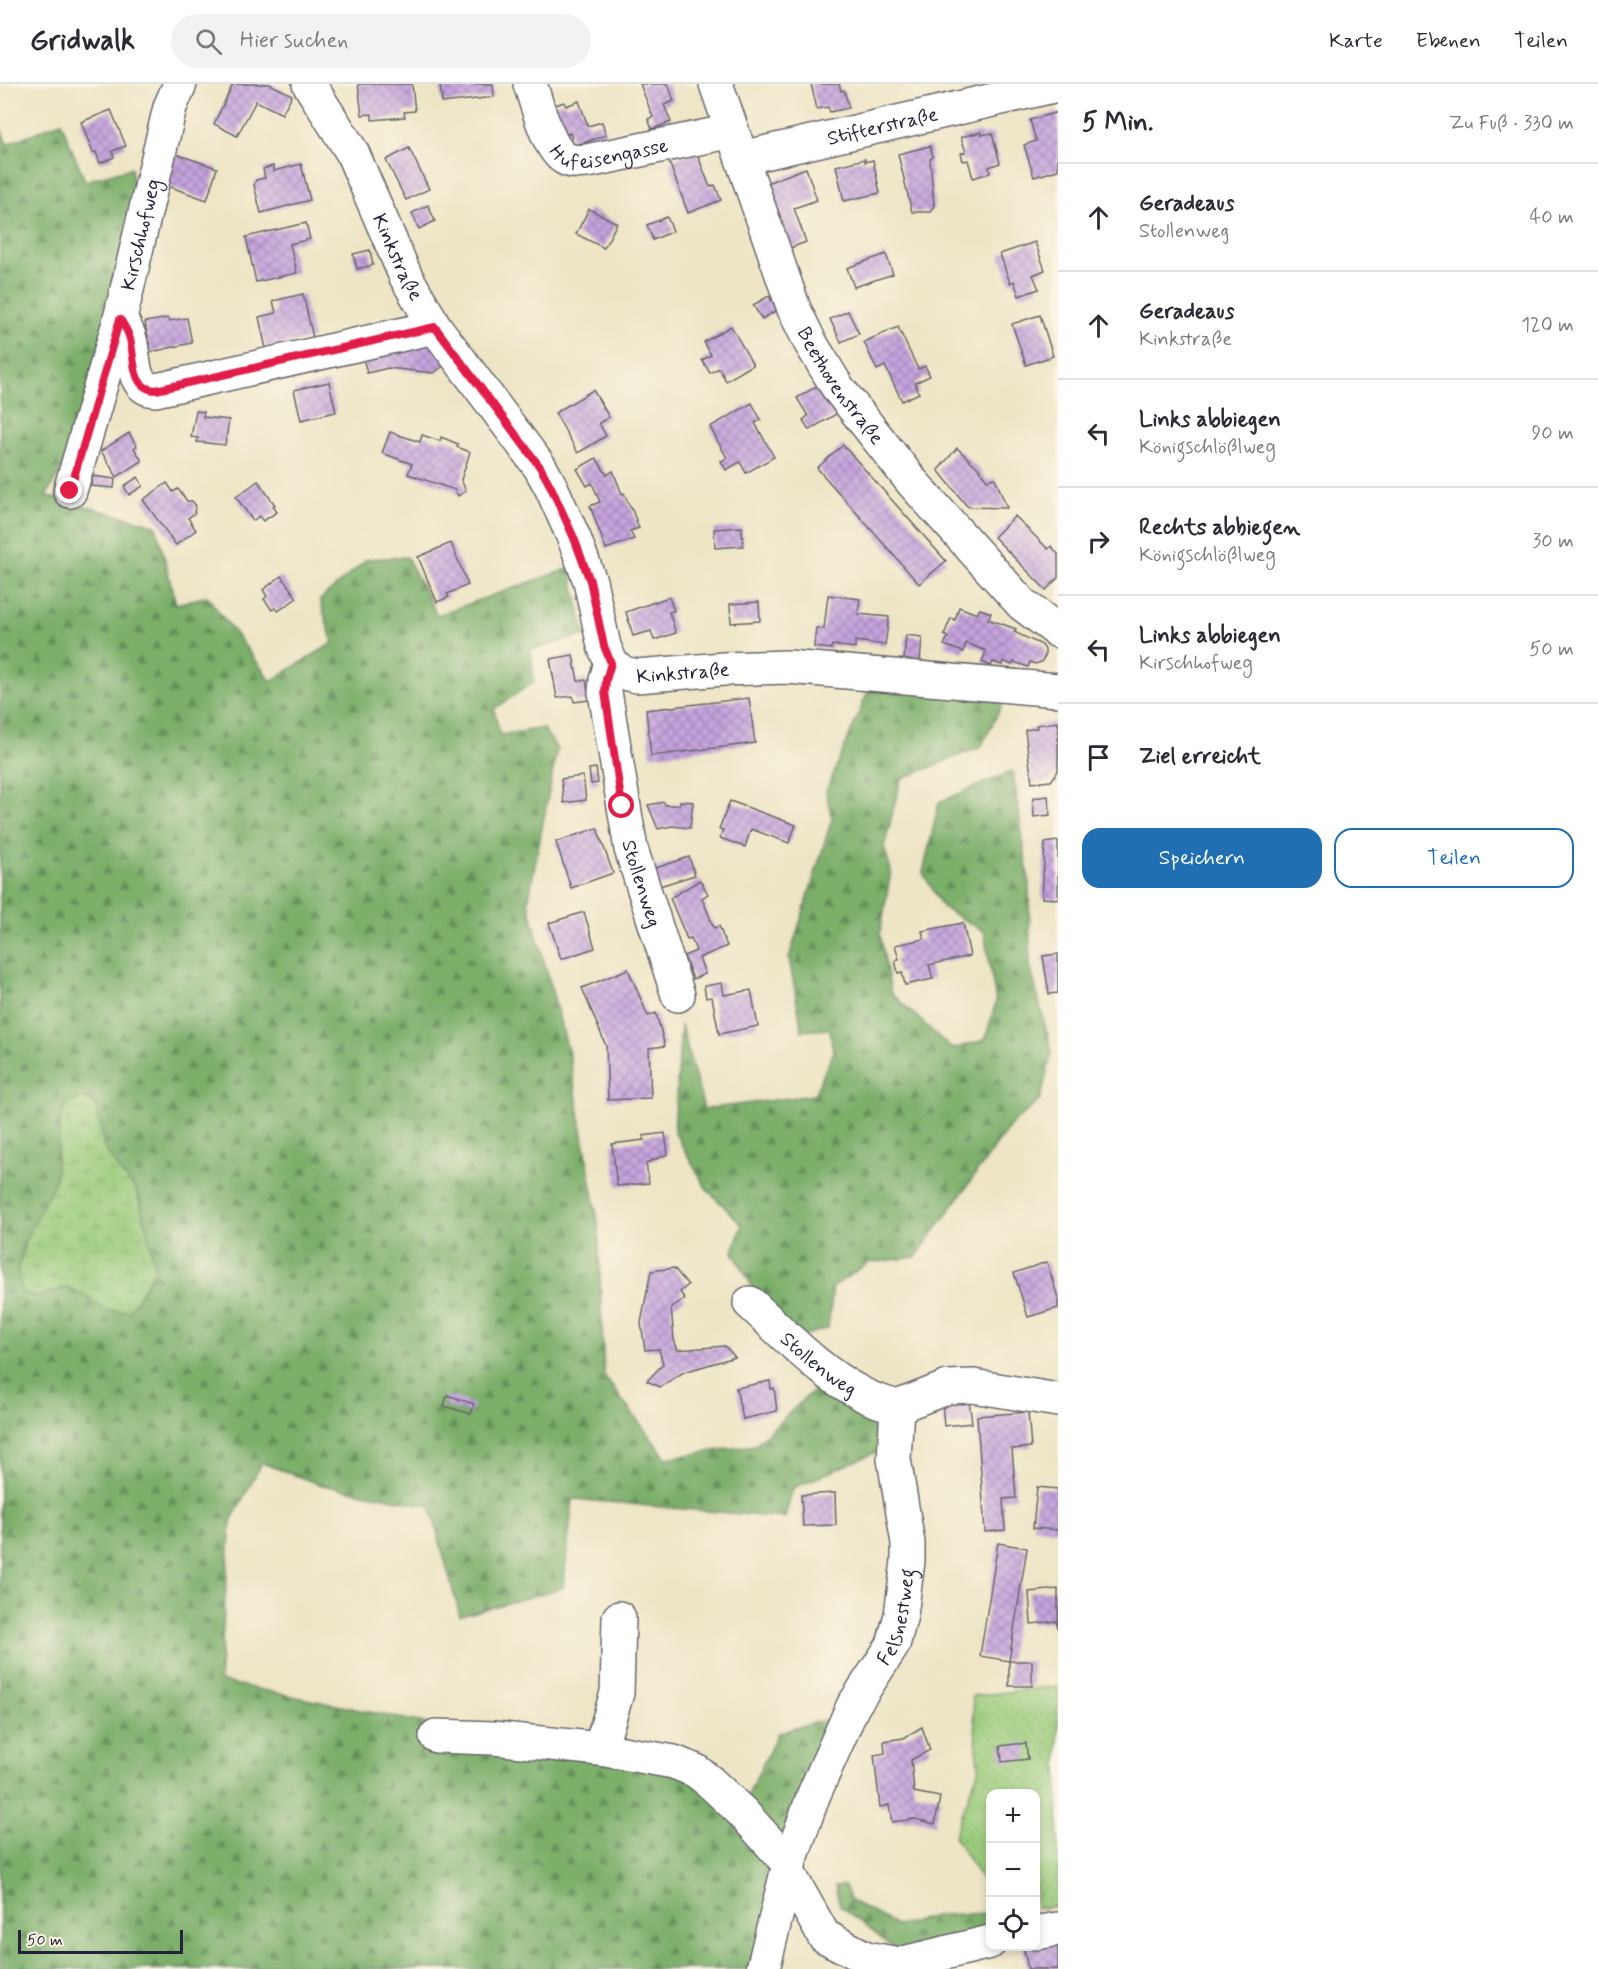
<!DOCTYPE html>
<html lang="de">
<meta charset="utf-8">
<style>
:root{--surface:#fff;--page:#f2f2f3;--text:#2b2b33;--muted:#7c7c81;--line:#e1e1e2;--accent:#1f6fb2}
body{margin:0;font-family:Mynerve,sans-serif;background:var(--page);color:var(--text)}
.controls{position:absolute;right:18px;bottom:18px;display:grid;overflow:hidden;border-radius:12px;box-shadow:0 3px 9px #0003}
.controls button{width:54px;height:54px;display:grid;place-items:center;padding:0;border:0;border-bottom:2px solid var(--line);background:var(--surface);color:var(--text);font:30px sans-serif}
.scale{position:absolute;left:18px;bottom:15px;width:165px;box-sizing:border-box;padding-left:6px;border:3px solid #22223b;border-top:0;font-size:16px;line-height:21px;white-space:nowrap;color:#22223b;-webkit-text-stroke:4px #fcf5e5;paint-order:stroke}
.stop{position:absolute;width:18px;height:18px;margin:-14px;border:4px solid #e11d48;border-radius:50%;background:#fff}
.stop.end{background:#e11d48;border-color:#fff;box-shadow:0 2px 6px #0008}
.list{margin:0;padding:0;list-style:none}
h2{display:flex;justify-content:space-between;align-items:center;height:78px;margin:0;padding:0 24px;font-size:26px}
h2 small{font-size:20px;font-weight:400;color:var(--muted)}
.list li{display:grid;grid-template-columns:39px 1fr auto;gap:18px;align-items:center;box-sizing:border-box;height:108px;padding:0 24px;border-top:2px solid var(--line)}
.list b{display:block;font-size:22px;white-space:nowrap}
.list p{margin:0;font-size:20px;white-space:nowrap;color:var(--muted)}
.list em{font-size:20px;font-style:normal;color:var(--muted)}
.actions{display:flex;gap:12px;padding:18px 24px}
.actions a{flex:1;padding:14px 0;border:2px solid var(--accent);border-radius:18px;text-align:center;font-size:21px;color:var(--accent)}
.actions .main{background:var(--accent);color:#fff}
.icon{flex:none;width:33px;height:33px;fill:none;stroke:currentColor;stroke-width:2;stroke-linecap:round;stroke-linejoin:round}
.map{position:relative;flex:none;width:1058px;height:1885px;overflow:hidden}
header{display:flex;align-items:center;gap:36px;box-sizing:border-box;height:84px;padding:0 30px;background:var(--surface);border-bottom:2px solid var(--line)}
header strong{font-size:28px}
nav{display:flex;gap:33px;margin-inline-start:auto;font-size:21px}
.search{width:420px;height:54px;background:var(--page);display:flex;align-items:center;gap:15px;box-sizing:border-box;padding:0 21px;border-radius:33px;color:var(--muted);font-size:22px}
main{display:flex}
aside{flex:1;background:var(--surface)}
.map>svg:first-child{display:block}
.forest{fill:url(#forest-firs);stroke:#4e6853;stroke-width:1.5}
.wetland{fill:url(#wetland-marsh);stroke:#5e765b;stroke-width:1.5}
.garden{fill:url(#garden-dots);stroke:#5e765b;stroke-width:1.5}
.building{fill:url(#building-cross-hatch)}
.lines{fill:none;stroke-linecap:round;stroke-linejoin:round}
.minor-casing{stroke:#69666b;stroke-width:36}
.minor{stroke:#fff;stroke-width:33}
.route{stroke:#e11d48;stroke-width:8}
.labels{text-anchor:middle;stroke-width:4.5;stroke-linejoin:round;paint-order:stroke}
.street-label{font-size:20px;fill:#22223b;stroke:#fcf5e5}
</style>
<header>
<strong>Gridwalk</strong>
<div class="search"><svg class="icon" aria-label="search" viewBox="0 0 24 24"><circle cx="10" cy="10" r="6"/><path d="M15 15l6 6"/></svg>Hier suchen</div>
<nav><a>Karte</a><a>Ebenen</a><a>Teilen</a></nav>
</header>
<main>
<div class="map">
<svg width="1058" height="1885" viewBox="0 0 1058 1885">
<defs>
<pattern id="forest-firs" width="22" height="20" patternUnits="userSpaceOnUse" patternTransform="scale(1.5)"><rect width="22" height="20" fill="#7baf6b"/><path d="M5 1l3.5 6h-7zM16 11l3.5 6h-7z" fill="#648e59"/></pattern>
<pattern id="wetland-marsh" width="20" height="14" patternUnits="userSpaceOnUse" patternTransform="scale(1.5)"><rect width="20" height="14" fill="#9acb7b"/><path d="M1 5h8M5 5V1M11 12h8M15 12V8" fill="none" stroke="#84ae6b"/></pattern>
<pattern id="garden-dots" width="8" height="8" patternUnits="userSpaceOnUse" patternTransform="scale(1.5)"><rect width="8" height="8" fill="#9acb7b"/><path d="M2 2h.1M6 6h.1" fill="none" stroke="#84ae6b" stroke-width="1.8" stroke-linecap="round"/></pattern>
<pattern id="building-cross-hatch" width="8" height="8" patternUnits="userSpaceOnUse" patternTransform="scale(1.5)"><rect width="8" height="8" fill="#c6a4de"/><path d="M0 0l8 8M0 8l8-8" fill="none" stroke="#a085b5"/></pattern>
</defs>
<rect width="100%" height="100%" fill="#fcf5e5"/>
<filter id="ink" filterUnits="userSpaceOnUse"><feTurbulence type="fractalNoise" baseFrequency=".0167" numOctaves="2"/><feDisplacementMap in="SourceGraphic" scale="12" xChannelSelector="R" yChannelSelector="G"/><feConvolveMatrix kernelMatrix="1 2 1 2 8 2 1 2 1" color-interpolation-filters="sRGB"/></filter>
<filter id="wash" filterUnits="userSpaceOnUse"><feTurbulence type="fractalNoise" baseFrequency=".008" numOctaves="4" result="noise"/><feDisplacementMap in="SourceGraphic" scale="24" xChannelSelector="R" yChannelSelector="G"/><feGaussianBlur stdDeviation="1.35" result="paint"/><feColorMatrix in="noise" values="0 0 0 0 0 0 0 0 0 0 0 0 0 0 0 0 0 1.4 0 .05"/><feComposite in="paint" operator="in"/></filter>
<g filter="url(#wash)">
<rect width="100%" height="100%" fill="#ede5c5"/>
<g class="forest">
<path d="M 61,38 L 85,97 L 131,84 L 136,117 L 73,366 L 46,412 L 156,441 L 176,520 L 207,512 L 271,597 L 333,559 L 320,516 L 367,475 L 407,473 L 437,531 L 570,484 L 585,551 L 531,566 L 534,598 L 494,625 L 500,651 L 543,644 L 557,665 L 528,818 L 569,970 L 598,1138 L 604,1292 L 666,1374 L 755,1361 L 820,1300 L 882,1331 L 877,1368 L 793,1404 L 785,1434 L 573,1415 L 563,1504 L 460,1532 L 430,1422 L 322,1401 L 262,1379 L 231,1437 L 219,1597 L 448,1644 L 614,1656 L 746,1715 L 778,1649 L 838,1632 L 749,1885 L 0,1885 L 0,43 L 7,60 Z"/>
<path d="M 869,605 L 1004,617 L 981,663 L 901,695 L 884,763 L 891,787 L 880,850 L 891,909 L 952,965 L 985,956 L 996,918 L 984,847 L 943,824 L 923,789 L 939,718 L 1013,687 L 1029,798 L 1030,881 L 1052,969 L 1040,1016 L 1010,1042 L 916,1173 L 868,1179 L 833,1203 L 828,1244 L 800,1253 L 758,1213 L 733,1168 L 742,1141 L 706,1104 L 674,1047 L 681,941 L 704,1025 L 814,1011 L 833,969 L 830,945 L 802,947 L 789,874 L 832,735 L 826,707 Z"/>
<path d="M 845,1801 L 850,1816 L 898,1842 L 938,1831 L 990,1829 L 990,1848 L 901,1870 L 840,1822 L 835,1802 Z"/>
</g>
<path class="wetland" d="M 84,1014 L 97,1022 L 103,1062 L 120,1088 L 135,1104 L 146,1141 L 155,1185 L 129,1228 L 106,1226 L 90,1214 L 67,1203 L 37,1213 L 21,1207 L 18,1184 L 26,1155 L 55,1096 L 61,1032 L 67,1019 Z"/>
<path class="garden" d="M 1058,1602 L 1058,1822 L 1036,1825 L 1036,1710 L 990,1710 L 990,1809 L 954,1752 L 979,1684 L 972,1612 Z"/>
<g id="blocks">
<g class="building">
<path d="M 233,0 L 270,0 L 292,11 L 282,30 L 256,17 L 237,52 L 214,40 Z"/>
<path d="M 358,0 L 412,0 L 415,27 L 404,28 L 405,33 L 372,36 L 372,30 L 362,31 Z"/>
<path d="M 440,0 L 493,0 L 494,13 L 442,19 Z"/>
<path d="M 640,0 L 668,0 L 674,17 L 664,21 L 671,38 L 652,45 L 648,35 L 653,33 Z"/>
<path d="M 811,0 L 839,0 L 841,7 L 844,6 L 849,24 L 830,28 L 828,23 L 817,25 Z"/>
<path d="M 579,17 L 588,42 L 602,38 L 606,51 L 574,62 L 570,49 L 564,51 L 553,22 L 564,18 L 566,22 Z"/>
<path d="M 111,26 L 126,62 L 112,67 L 114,73 L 100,79 L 96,68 L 93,69 L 81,38 Z"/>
<path d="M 1058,28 L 1058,86 L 1034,93 L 1024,61 L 1036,57 L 1030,36 Z"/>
<path d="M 981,48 L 982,51 L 992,49 L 1000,79 L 989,83 L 990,89 L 973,94 L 968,76 L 963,77 L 961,69 L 966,68 L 961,53 Z"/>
<path d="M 930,62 L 933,73 L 930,75 L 934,122 L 930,128 L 912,128 L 898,70 Z"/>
<path d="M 409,64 L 429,105 L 406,116 L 386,76 Z"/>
<path d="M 696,67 L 710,103 L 715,101 L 721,116 L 688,129 L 669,78 Z"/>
<path d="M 173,69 L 217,84 L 207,116 L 162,100 Z"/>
<path d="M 865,75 L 865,78 L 873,76 L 880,109 L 844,117 L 836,82 Z"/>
<path d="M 301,80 L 310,116 L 261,129 L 254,101 L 256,96 L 265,94 L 263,85 L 273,82 L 274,87 Z"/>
<path d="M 806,84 L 817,116 L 794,124 L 806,158 L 790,164 L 764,100 Z"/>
<path d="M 428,121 L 435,137 L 419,145 L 412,129 Z"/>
<path d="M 589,125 L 617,139 L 604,164 L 576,150 Z"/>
<path d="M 667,133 L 673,147 L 653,156 L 647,141 Z"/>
<path d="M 306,139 L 310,155 L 290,160 L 297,189 L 256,198 L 246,153 Z"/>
<path d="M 1035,158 L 1045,186 L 1033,191 L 1039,205 L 1019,212 L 1014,197 L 1010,199 L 1000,170 Z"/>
<path d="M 370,166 L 373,181 L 357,185 L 353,170 Z"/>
<path d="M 886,170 L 893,190 L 854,203 L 847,184 Z"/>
<path d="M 303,210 L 313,254 L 266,265 L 259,233 L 276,229 L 273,217 Z"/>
<path d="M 769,212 L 778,226 L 762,235 L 753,221 Z"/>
<path d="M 848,227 L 859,250 L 841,258 L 830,235 Z"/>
<path d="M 1040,231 L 1053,272 L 1026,281 L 1012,240 Z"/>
<path d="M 168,234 L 169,237 L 187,234 L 192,259 L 151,268 L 149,258 L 144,259 L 143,254 L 148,253 L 145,238 Z"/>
<path d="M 731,242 L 753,281 L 726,297 L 719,284 L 710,289 L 702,276 L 711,271 L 704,258 Z"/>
<path d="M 898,243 L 918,285 L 925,282 L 930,292 L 915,299 L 919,309 L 902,317 L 885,282 L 877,286 L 864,258 Z"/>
<path d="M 430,256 L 448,278 L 434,289 L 388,284 L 367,289 L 362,270 Z"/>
<path d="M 329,298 L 336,328 L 301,336 L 294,306 Z"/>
<path d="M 817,302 L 828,320 L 832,318 L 838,329 L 809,346 L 803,336 L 808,332 L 797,314 Z"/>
<path d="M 593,306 L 609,333 L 599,339 L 606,352 L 578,369 L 555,329 Z"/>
<path d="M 752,319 L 761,336 L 755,339 L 774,373 L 746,389 L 740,378 L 726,386 L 721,377 L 727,374 L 710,343 Z"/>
<path d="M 196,327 L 204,328 L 203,333 L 229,336 L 225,361 L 197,358 L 198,354 L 191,353 Z"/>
<path d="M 390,348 L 420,358 L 422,351 L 440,357 L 441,353 L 458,360 L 457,363 L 470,368 L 461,396 L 466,407 L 458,412 L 455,406 L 408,390 L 412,380 L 382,369 Z"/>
<path d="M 129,349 L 137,362 L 134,364 L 142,377 L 117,393 L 101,367 Z"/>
<path d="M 843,361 L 946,477 L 919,500 L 817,384 Z"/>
<path d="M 957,364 L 978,384 L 987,396 L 995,394 L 1007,424 L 969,423 L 966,421 L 938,386 Z"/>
<path d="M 596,374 L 607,391 L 613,387 L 622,410 L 624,409 L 630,423 L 631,423 L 639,444 L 630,447 L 634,455 L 606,465 L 590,422 L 600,418 L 592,399 L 587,402 L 577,385 Z"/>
<path d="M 92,392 L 115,395 L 114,404 L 91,402 Z"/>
<path d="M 138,393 L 143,402 L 129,411 L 124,402 Z"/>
<path d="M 258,397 L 275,421 L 273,422 L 277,428 L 263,437 L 259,432 L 253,437 L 236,413 Z"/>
<path d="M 167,399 L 173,408 L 178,405 L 187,417 L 192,417 L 196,422 L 194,427 L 195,429 L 188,434 L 196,446 L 176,461 L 143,416 Z"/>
<path d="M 1015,432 L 1048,465 L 1051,462 L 1058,470 L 1058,494 L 1046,506 L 994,453 Z"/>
<path d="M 742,443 L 743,462 L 715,464 L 714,445 Z"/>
<path d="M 451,459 L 468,501 L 447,510 L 449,513 L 437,518 L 418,473 Z"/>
<path d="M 281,492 L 297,514 L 278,527 L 275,524 L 272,526 L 264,515 L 267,512 L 263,506 Z"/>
<path d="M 828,511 L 860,515 L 858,530 L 889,533 L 885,561 L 855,557 L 855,564 L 832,561 L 831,565 L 814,563 L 816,544 L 824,545 Z"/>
<path d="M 669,513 L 674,527 L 669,528 L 676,549 L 654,556 L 651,547 L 633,552 L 626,528 Z"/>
<path d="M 759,518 L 760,537 L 731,539 L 730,520 Z"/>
<path d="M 959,523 L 977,530 L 980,525 L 991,529 L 988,535 L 1016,545 L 1014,548 L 1042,561 L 1045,566 L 1045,572 L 1041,578 L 1035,580 L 1030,578 L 1028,583 L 1014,578 L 1012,581 L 1003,577 L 1002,581 L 993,578 L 991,582 L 982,578 L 986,567 L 966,559 L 963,568 L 944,561 L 948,553 L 944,551 L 951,534 L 955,536 Z"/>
<path d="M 906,551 L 922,553 L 920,577 L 904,576 Z"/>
<path d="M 573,571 L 578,597 L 586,596 L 589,616 L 574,618 L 573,612 L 557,614 L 550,575 Z"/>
<path d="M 749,614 L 755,659 L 651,672 L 646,626 Z"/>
<path d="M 1058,638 L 1058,687 L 1051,697 L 1032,699 L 1025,646 L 1037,644 L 1036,641 Z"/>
<path d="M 596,684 L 598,699 L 591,700 L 589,685 Z"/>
<path d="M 583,692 L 586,716 L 564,719 L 561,695 Z"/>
<path d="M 1048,712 L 1050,731 L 1034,733 L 1033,714 Z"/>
<path d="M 680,717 L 693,718 L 690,744 L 672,742 L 658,745 L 648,721 L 664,718 L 665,721 L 679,721 Z"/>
<path d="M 730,717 L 796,741 L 789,759 L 751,745 L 745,763 L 720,754 L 723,746 L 719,745 Z"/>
<path d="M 597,744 L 613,789 L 571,804 L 556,758 Z"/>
<path d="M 1058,757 L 1058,815 L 1042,814 L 1045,759 Z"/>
<path d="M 689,773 L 695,791 L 653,804 L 647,787 Z"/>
<path d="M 700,796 L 708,810 L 702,814 L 714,844 L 719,842 L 727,862 L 699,874 L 705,890 L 693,895 L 684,872 L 696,867 L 691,854 L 687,855 L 670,814 Z"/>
<path d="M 584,828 L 595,864 L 561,875 L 549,839 Z"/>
<path d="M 963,839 L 970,872 L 929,881 L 933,895 L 905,901 L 902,888 L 898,889 L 895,876 L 899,875 L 895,861 L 924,855 L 922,847 Z"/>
<path d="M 1058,870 L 1058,909 L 1049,910 L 1043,872 Z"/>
<path d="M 628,885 L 648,932 L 656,929 L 665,962 L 649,964 L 651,1014 L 608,1016 L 606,962 L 582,904 Z"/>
<path d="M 722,899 L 724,911 L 751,906 L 758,942 L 719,950 L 712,913 L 706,914 L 704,902 Z"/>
<path d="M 665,1049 L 668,1070 L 646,1079 L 649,1099 L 617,1102 L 612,1060 L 644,1056 L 643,1052 Z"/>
<path d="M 1047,1178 L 1058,1214 L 1058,1224 L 1028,1233 L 1014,1189 Z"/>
<path d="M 674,1184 L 688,1201 L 680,1208 L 685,1215 L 671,1223 L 674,1256 L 678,1266 L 725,1262 L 735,1273 L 684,1288 L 660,1303 L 647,1297 L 663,1280 L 659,1265 L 645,1266 L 641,1239 L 651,1187 Z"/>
<path d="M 770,1297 L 771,1305 L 774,1304 L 777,1327 L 743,1335 L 736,1304 Z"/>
<path d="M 447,1311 L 474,1320 L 471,1330 L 444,1322 Z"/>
<path d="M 969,1316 L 972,1339 L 944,1342 L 942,1318 Z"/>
<path d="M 1028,1328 L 1031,1363 L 1012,1365 L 1016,1414 L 1003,1415 L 1005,1446 L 985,1448 L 977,1332 Z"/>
<path d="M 1037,1403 L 1058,1405 L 1058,1446 L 1033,1444 Z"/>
<path d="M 835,1409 L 836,1441 L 803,1442 L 801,1411 Z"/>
<path d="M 998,1459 L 1027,1464 L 1009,1577 L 980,1572 Z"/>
<path d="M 1058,1505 L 1058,1544 L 1056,1537 L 1031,1540 L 1029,1508 Z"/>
<rect x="1009" y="1577" width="23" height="25"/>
<path d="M 922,1643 L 930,1666 L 911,1676 L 914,1708 L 940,1713 L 935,1740 L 915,1735 L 892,1738 L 889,1721 L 880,1723 L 874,1671 L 885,1669 L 884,1657 L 904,1654 Z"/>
<path d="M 1026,1659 L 1028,1675 L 1002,1678 L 1000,1662 Z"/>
<path d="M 1058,1859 L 1058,1885 L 1028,1885 L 1023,1862 Z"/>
</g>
</g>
</g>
<g filter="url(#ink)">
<use href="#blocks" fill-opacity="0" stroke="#69666b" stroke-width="1.5"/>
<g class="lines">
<defs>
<g id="minor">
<path id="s1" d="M 309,0 L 352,68 L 406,193 L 435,243 L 540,383 L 551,403 L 574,454 L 590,497 L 604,562 L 611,579 L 623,589 L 637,592 L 723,585 L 788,583 L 1058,606"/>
<path id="s2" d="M 530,0 C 537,19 547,63 564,74 C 571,78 579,78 587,77 L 732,47"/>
<path id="s3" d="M 716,0 L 794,225 L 810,258 L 838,304 L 913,399 L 1022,520 L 1058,547"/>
<path id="s4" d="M 742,74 L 1058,1"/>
<path d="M 120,235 C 123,240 127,246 129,252 C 136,270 129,305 156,306 L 435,243"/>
<path id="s5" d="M 70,407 L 120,235 L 170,23 L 180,0"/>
<path id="s6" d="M 611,579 L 606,596 L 605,608 L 631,765 L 678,911"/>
<path id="s7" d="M 750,1219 C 785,1251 819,1288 862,1310 C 872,1316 885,1319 897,1323"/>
<path d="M 897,1323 L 948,1303 L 973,1302 L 1058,1316"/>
<path d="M 436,1652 L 493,1654 L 600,1665 L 674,1678 L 696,1687 L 710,1698 L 743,1729 L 789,1780"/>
<path d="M 600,1665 L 617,1609 L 619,1534"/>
<path d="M 788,1788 L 824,1852 L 866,1874 L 899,1880 L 990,1858"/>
<path d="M 1036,1849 L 1058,1845"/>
<path id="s8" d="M 763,1885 L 789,1780 L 814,1710 L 853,1622 L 893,1561 L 901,1531 L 908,1477 L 908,1459 L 894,1375 L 897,1323"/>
</g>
</defs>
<use href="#minor" class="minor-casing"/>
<use href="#minor" class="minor"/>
</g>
</g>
<g class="lines" filter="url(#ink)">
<path class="route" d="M 70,407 L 120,235 C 123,240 127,246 129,252 C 136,271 129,305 156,306 L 435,243 L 540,383 L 551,403 L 574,454 L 590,497 L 604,562 L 611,579 L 606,596 L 605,608 L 622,722"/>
</g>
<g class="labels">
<g class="street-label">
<text dy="7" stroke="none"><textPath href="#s4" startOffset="144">Stifterstraße</textPath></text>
<text dy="7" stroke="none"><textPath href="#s2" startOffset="128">Hufeisengasse</textPath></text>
<text dy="7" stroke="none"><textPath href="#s5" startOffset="266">Kirschhofweg</textPath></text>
<text dy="7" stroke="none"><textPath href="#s1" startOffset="195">Kinkstraße</textPath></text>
<text dy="7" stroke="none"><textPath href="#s3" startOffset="328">Beethovenstraße</textPath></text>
<text dy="7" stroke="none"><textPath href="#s1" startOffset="735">Kinkstraße</textPath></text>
<text dy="7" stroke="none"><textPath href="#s6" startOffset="225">Stollenweg</textPath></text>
<text dy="7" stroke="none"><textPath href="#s7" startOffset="92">Stollenweg</textPath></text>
<text dy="7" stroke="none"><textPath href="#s8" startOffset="380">Felsnestweg</textPath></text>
</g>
</g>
</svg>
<div class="controls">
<button>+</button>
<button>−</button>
<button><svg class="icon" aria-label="locate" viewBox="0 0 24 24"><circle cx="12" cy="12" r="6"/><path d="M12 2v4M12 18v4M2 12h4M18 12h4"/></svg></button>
</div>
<div class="scale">50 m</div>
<div class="stop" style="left:622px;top:722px"></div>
<div class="stop end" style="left:70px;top:407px"></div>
</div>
<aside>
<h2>5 Min.<small>Zu Fuß · 330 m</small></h2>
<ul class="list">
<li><svg class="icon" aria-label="ahead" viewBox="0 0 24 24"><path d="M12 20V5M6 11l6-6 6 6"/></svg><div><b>Geradeaus</b><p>Stollenweg</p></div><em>40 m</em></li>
<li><svg class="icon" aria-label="ahead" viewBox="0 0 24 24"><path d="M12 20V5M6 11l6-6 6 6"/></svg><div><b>Geradeaus</b><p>Kinkstraße</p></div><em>120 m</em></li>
<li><svg class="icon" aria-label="left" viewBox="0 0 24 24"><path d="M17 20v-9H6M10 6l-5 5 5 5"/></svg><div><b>Links abbiegen</b><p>Königschlößlweg</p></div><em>90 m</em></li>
<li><svg class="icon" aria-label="right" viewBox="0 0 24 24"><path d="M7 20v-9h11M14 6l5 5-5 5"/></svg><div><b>Rechts abbiegen</b><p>Königschlößlweg</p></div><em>30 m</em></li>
<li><svg class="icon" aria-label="left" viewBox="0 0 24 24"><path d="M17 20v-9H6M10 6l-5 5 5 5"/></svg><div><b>Links abbiegen</b><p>Kirschhofweg</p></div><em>50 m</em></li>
<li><svg class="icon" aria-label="arrive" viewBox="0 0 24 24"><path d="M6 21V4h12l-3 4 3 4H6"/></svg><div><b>Ziel erreicht</b></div></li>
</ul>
<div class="actions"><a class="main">Speichern</a><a>Teilen</a></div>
</aside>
</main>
